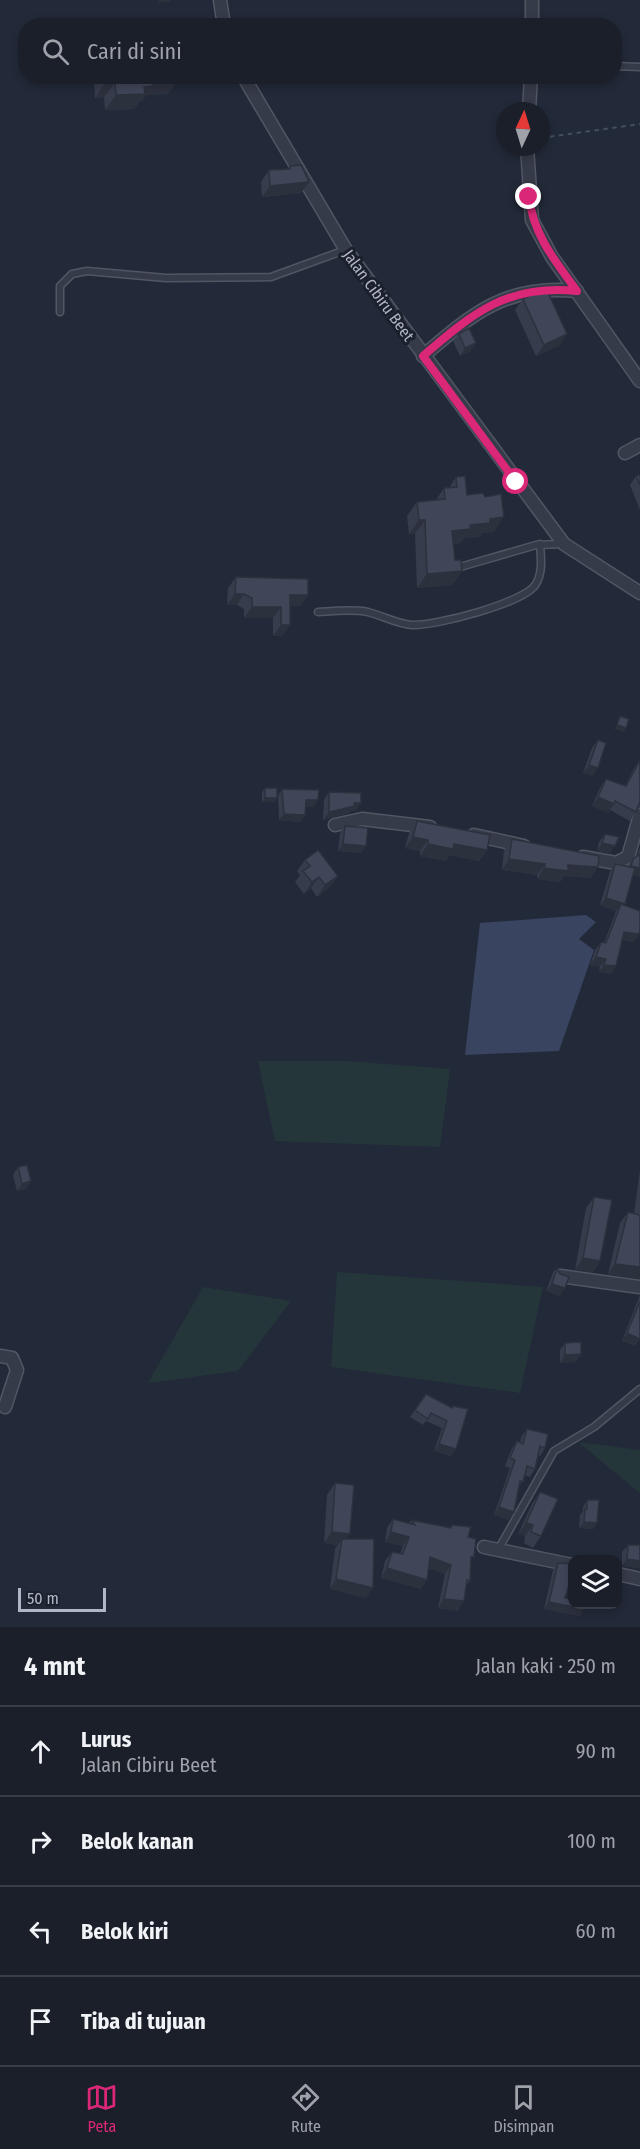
<!DOCTYPE html>
<html lang="id">
<meta charset="utf-8">
<style>
:root{--surface:#1a1f2a;--page:#272c36;--text:#f1f3f6;--muted:#9fa2a8;--line:#383d47;--accent:#db2777}
body{margin:0;font-family:"Fira Sans Condensed",sans-serif;background:var(--page);color:var(--text)}
.controls{position:absolute;right:18px;bottom:18px;display:grid;overflow:hidden;border-radius:12px;box-shadow:0 3px 9px #0003}
.controls button{width:54px;height:54px;display:grid;place-items:center;padding:0;border:0;border-bottom:2px solid var(--line);background:var(--surface);color:var(--text);font:30px sans-serif}
.compass{position:absolute;left:496px;top:102px;width:54px;height:54px;border-radius:50%;background:var(--surface);box-shadow:0 3px 9px #0003;rotate:4deg}
.scale{position:absolute;left:18px;bottom:15px;width:88px;box-sizing:border-box;padding-left:6px;border:3px solid #b1b6c5;border-top:0;font-size:16px;line-height:21px;white-space:nowrap;color:#b1b6c5;-webkit-text-stroke:4px #1b202d;paint-order:stroke}
.stop{position:absolute;width:18px;height:18px;margin:-14px;border:4px solid #db2777;border-radius:50%;background:#fff}
.stop.end{background:#db2777;border-color:#fff;box-shadow:0 2px 6px #0008}
.list{margin:0;padding:0;list-style:none}
h2{display:flex;justify-content:space-between;align-items:center;height:78px;margin:0;padding:0 24px;font-size:26px}
h2 small{font-size:20px;font-weight:400;color:var(--muted)}
.list li{display:grid;grid-template-columns:39px 1fr auto;gap:18px;align-items:center;box-sizing:border-box;height:90px;padding:0 24px;border-top:2px solid var(--line)}
.list b{display:block;font-size:22px;white-space:nowrap}
.list p{margin:0;font-size:20px;white-space:nowrap;color:var(--muted)}
.list em{font-size:20px;font-style:normal;color:var(--muted)}
.icon{flex:none;width:33px;height:33px;fill:none;stroke:currentColor;stroke-width:2;stroke-linecap:round;stroke-linejoin:round}
.map{position:relative;flex:none;width:640px;height:1627px;overflow:hidden}
.search{position:absolute;background:var(--surface);box-shadow:0 3px 9px #0003;left:18px;right:18px;top:18px;height:66px;display:flex;align-items:center;gap:15px;box-sizing:border-box;padding:0 21px;border-radius:24px;color:var(--muted);font-size:22px}
.sheet{height:438px;background:var(--surface)}
nav{display:flex;justify-content:space-around;align-items:center;box-sizing:border-box;height:84px;border-top:2px solid var(--line);background:var(--surface);font-size:16px;color:var(--muted)}
nav a{display:grid;justify-items:center;gap:3px}
nav .on{color:var(--accent)}
.map>svg:first-child{display:block}
.green{fill:#25363a}
.water{fill:#394461}
.lines{fill:none;stroke-linecap:round;stroke-linejoin:round}
.lane-casing{stroke:#515663;stroke-width:9}
.street-casing{stroke:#515663;stroke-width:15}
.path{stroke:#425157;stroke-width:2;stroke-dasharray:4.5 4.5;stroke-linecap:butt}
.lane{stroke:#363b49;stroke-width:6}
.street{stroke:#363b49;stroke-width:12}
.wall{fill:#363c4c}
.shaded-wall{fill:#2c313e}
.building{fill:#3f4658;stroke:#2c313e;stroke-width:1.5}
.route{stroke:#db2777;stroke-width:8}
.labels{text-anchor:middle;stroke-width:6;stroke-linejoin:round;paint-order:stroke}
.street-label{font-size:16px;fill:#b1b6c5;stroke:#1b202d}
</style>
<div class="map">
<svg width="640" height="1627" viewBox="0 0 640 1627">
<rect width="100%" height="100%" fill="#222938"/>
<g class="green">
<path d="M 258,1061 L 346,1061 L 450,1069 L 440,1147 L 275,1141 Z"/>
<path d="M 337,1272 L 543,1287 L 520,1393 L 331,1367 Z"/>
<path d="M 203,1287 L 291,1301 L 238,1371 L 148,1383 Z"/>
<path d="M 578,1442 L 640,1450 L 640,1493 Z"/>
</g>
<path class="water" d="M 586,915 L 596,922 L 579,939 L 594,950 L 559,1051 L 465,1055 L 480,923 Z"/>
<g class="lines">
<defs>
<g id="lane">
<path d="M 614,66 L 640,67"/>
<path d="M 60,312 L 60,286 L 72,274 L 87,271 L 166,278 L 271,277 L 345,250"/>
<path d="M 460,567 L 536,545 L 563,544"/>
<path d="M 318,612 C 335,611 352,609 368,612 C 383,616 397,624 412,625 C 435,626 525,603 536,584 C 543,572 541,558 540,544"/>
<path d="M 498,1550 L 554,1451 L 594,1427 L 640,1389"/>
</g>
<g id="street">
<path d="M 220,0 L 224,26"/>
<path d="M 532,26 L 532,0"/>
<path d="M 243,76 L 346,250 L 564,544 L 640,593"/>
<path d="M 529,111 L 531,76"/>
<path d="M 527,147 L 532,220 L 552,257 L 640,381"/>
<path d="M 423,356 C 473,313 507,284 577,291"/>
<path d="M 625,453 L 640,445"/>
<path d="M 335,825 L 362,819 L 430,827"/>
<path d="M 474,835 L 524,846"/>
<path d="M 583,857 L 616,863 L 628,857 L 640,815"/>
<path d="M 560,1276 L 640,1287"/>
<path d="M 0,1356 L 12,1358 L 17,1370 L 5,1407"/>
<path d="M 484,1547 L 572,1565"/>
<path d="M 618,1574 L 640,1579"/>
</g>
</defs>
<use href="#lane" class="lane-casing"/>
<use href="#street" class="street-casing"/>
<path class="path" d="M 541,138 L 640,124"/>
<use href="#lane" class="lane"/>
<use href="#street" class="street"/>
</g>
<g class="wall">
<path d="M 94,76 L 178,76 L 168,94 L 146,95 L 142,101 L 140,101 L 134,109 L 105,110 L 104,97 L 95,98 Z"/>
<path d="M 290,166 L 301,193 L 262,197 L 261,182 L 269,170 L 287,169 Z"/>
<path d="M 523,299 L 559,346 L 536,356 L 515,310 Z"/>
<path d="M 459,334 L 471,351 L 460,356 L 453,341 Z"/>
<path d="M 640,475 L 640,510 L 630,485 L 636,476 Z"/>
<path d="M 456,477 L 467,495 L 494,532 L 482,533 L 480,537 L 464,538 L 461,543 L 453,544 L 455,560 L 462,571 L 452,585 L 417,588 L 415,534 L 409,534 L 407,516 L 417,502 L 436,500 L 444,488 L 449,488 Z"/>
<path d="M 236,577 L 308,595 L 300,606 L 290,606 L 290,625 L 282,636 L 273,636 L 273,618 L 244,618 L 244,609 L 237,605 L 227,605 L 228,588 Z"/>
<path d="M 598,740 L 598,768 L 592,776 L 583,773 L 592,748 Z"/>
<path d="M 640,760 L 640,808 L 637,809 L 630,821 L 610,810 L 608,813 L 592,806 L 600,788 L 606,779 L 625,786 L 634,768 Z"/>
<path d="M 265,788 L 277,798 L 274,802 L 262,802 L 262,792 Z"/>
<path d="M 282,789 L 314,807 L 305,807 L 305,815 L 300,822 L 279,820 L 278,796 Z"/>
<path d="M 329,792 L 356,811 L 351,811 L 349,813 L 323,820 L 324,800 Z"/>
<path d="M 417,821 L 487,850 L 479,861 L 449,855 L 446,861 L 420,856 L 420,851 L 405,848 L 409,833 Z"/>
<path d="M 345,826 L 361,853 L 338,851 L 340,833 Z"/>
<path d="M 605,834 L 615,846 L 610,853 L 597,851 L 599,842 Z"/>
<path d="M 512,839 L 598,867 L 590,878 L 564,876 L 560,882 L 537,879 L 537,875 L 502,870 L 504,850 Z"/>
<path d="M 640,848 L 640,877 L 633,875 L 624,905 L 639,934 L 634,942 L 622,940 L 611,974 L 599,972 L 600,967 L 590,965 L 595,950 L 601,942 L 604,943 L 616,911 L 600,905 L 610,871 L 615,864 L 628,866 L 633,859 L 636,857 Z"/>
<path d="M 305,860 L 338,876 L 330,887 L 317,897 L 311,888 L 304,894 L 295,882 L 300,875 L 297,871 Z"/>
<path d="M 18,1167 L 31,1181 L 26,1189 L 17,1191 L 13,1175 Z"/>
<path d="M 640,1170 L 640,1279 L 608,1274 L 620,1223 L 628,1212 L 634,1214 Z"/>
<path d="M 594,1197 L 600,1261 L 593,1272 L 575,1270 L 586,1208 Z"/>
<path d="M 557,1268 L 560,1296 L 546,1291 L 552,1275 Z"/>
<path d="M 640,1295 L 640,1339 L 635,1346 L 622,1341 Z"/>
<path d="M 565,1343 L 576,1362 L 560,1363 L 560,1350 Z"/>
<path d="M 426,1394 L 451,1408 L 456,1449 L 451,1456 L 434,1451 L 442,1428 L 426,1421 L 423,1425 L 410,1417 Z"/>
<path d="M 527,1429 L 545,1448 L 540,1456 L 538,1455 L 535,1469 L 530,1477 L 525,1475 L 519,1488 L 514,1512 L 508,1520 L 494,1515 L 510,1468 L 505,1466 L 512,1448 L 517,1441 L 520,1442 L 521,1437 Z"/>
<path d="M 335,1483 L 347,1539 L 366,1598 L 330,1589 L 335,1549 L 338,1545 L 324,1543 L 327,1495 Z"/>
<path d="M 540,1492 L 541,1536 L 533,1548 L 524,1543 L 525,1536 L 518,1534 L 532,1504 Z"/>
<path d="M 587,1500 L 597,1523 L 593,1529 L 579,1528 L 580,1515 L 583,1511 L 583,1507 Z"/>
<path d="M 393,1519 L 409,1523 L 411,1520 L 450,1528 L 452,1525 L 468,1537 L 471,1562 L 470,1581 L 466,1586 L 458,1611 L 438,1608 L 445,1574 L 428,1568 L 421,1589 L 381,1578 L 385,1561 L 392,1552 L 400,1554 L 403,1546 L 385,1542 L 387,1528 Z"/>
<path d="M 628,1545 L 640,1545 L 640,1568 L 622,1566 L 622,1552 Z"/>
<path d="M 558,1563 L 573,1587 L 569,1586 L 565,1598 L 580,1616 L 544,1609 L 553,1570 Z"/>
</g>
<g class="shaded-wall">
<path d="M 159,0 L 171,0 L 169,2 L 157,3 Z"/>
<path d="M 179,79 L 168,94 L 146,95 L 142,101 L 140,101 L 134,109 L 105,110 L 116,95 L 144,87 L 152,80 Z"/>
<path d="M 115,82 L 104,97 L 95,98 L 105,83 Z"/>
<path d="M 309,182 L 301,193 L 262,197 L 270,186 Z"/>
<path d="M 567,334 L 559,346 L 536,356 L 544,345 Z"/>
<path d="M 476,343 L 471,351 L 460,356 L 465,348 Z"/>
<path d="M 504,517 L 494,532 L 482,533 L 480,537 L 464,538 L 461,543 L 442,545 L 452,531 L 490,519 Z"/>
<path d="M 419,520 L 425,520 L 415,534 L 409,534 Z"/>
<path d="M 462,571 L 452,585 L 417,588 L 427,574 Z"/>
<path d="M 235,594 L 244,594 L 237,605 L 227,605 Z"/>
<path d="M 290,595 L 308,595 L 300,606 L 283,606 Z"/>
<path d="M 252,607 L 281,607 L 273,618 L 244,618 Z"/>
<path d="M 281,625 L 290,625 L 282,636 L 273,636 Z"/>
<path d="M 617,725 L 626,728 L 624,732 L 614,729 Z"/>
<path d="M 589,765 L 598,768 L 592,776 L 583,773 Z"/>
<path d="M 598,797 L 614,804 L 608,813 L 592,806 Z"/>
<path d="M 265,798 L 277,798 L 274,802 L 262,802 Z"/>
<path d="M 306,800 L 318,800 L 314,807 L 301,807 Z"/>
<path d="M 354,803 L 361,803 L 356,811 L 351,811 L 349,813 L 323,820 L 329,812 Z"/>
<path d="M 284,814 L 305,815 L 300,822 L 279,820 Z"/>
<path d="M 413,837 L 428,840 L 420,851 L 405,848 Z"/>
<path d="M 602,843 L 615,846 L 610,853 L 597,851 Z"/>
<path d="M 343,844 L 366,846 L 361,853 L 338,851 Z"/>
<path d="M 428,844 L 454,844 L 487,850 L 479,861 L 449,855 L 446,861 L 420,856 Z"/>
<path d="M 509,859 L 545,864 L 537,875 L 502,870 Z"/>
<path d="M 568,865 L 598,867 L 590,878 L 564,876 L 560,882 L 537,879 L 544,868 Z"/>
<path d="M 631,866 L 640,868 L 640,877 L 626,873 Z"/>
<path d="M 338,876 L 330,887 L 317,897 L 325,885 Z"/>
<path d="M 319,877 L 311,888 L 304,894 L 312,882 Z"/>
<path d="M 606,898 L 625,904 L 620,912 L 621,904 L 616,911 L 600,905 Z"/>
<path d="M 624,932 L 639,934 L 634,942 L 618,940 Z"/>
<path d="M 596,957 L 606,959 L 600,967 L 590,965 Z"/>
<path d="M 604,965 L 616,966 L 611,974 L 599,972 Z"/>
<path d="M 31,1181 L 26,1189 L 17,1191 L 22,1184 Z"/>
<path d="M 583,1258 L 600,1261 L 593,1272 L 575,1270 Z"/>
<path d="M 615,1264 L 640,1267 L 640,1279 L 608,1274 Z"/>
<path d="M 552,1284 L 565,1288 L 560,1296 L 546,1291 Z"/>
<path d="M 627,1333 L 640,1339 L 635,1346 L 622,1341 Z"/>
<path d="M 581,1354 L 576,1362 L 560,1363 L 565,1355 Z"/>
<path d="M 439,1444 L 456,1449 L 451,1456 L 434,1451 Z"/>
<path d="M 499,1507 L 514,1512 L 508,1520 L 494,1515 Z"/>
<path d="M 584,1522 L 597,1523 L 593,1529 L 579,1528 Z"/>
<path d="M 526,1523 L 533,1525 L 525,1536 L 518,1534 Z"/>
<path d="M 332,1532 L 350,1534 L 342,1545 L 342,1539 L 338,1545 L 324,1543 Z"/>
<path d="M 391,1532 L 409,1537 L 403,1546 L 385,1542 Z"/>
<path d="M 430,1557 L 451,1565 L 445,1574 L 423,1566 Z"/>
<path d="M 627,1559 L 640,1561 L 640,1568 L 622,1566 Z"/>
<path d="M 387,1568 L 427,1580 L 421,1589 L 381,1578 Z"/>
<path d="M 336,1579 L 373,1588 L 366,1598 L 330,1589 Z"/>
<path d="M 571,1579 L 573,1579 L 573,1587 L 566,1586 Z"/>
<path d="M 444,1599 L 464,1601 L 458,1611 L 438,1608 Z"/>
<path d="M 549,1602 L 584,1609 L 580,1616 L 544,1609 Z"/>
</g>
<g class="building">
<path d="M 105,76 L 178,76 L 179,79 L 152,80 L 153,86 L 144,87 L 145,94 L 116,95 L 115,82 L 105,83 Z"/>
<path d="M 301,165 L 309,182 L 270,186 L 269,170 L 290,169 L 290,166 Z"/>
<path d="M 546,288 L 567,334 L 544,345 L 523,299 Z"/>
<path d="M 469,328 L 476,343 L 465,348 L 459,334 Z"/>
<path d="M 640,475 L 640,485 L 636,476 Z"/>
<path d="M 465,476 L 467,495 L 483,493 L 485,497 L 501,494 L 504,517 L 490,519 L 490,523 L 470,525 L 471,529 L 452,531 L 455,560 L 461,560 L 462,571 L 427,574 L 425,520 L 419,520 L 417,502 L 445,499 L 444,488 L 457,487 L 456,477 Z"/>
<path d="M 236,577 L 308,579 L 308,595 L 290,595 L 290,625 L 281,625 L 281,607 L 252,607 L 252,598 L 244,594 L 235,594 Z"/>
<path d="M 620,716 L 629,719 L 626,728 L 617,725 Z"/>
<path d="M 598,740 L 606,743 L 598,768 L 589,765 Z"/>
<path d="M 640,760 L 640,801 L 636,812 L 615,801 L 614,804 L 598,797 L 606,779 L 626,786 Z"/>
<rect x="265" y="788" width="12" height="10"/>
<path d="M 282,789 L 319,790 L 318,800 L 306,800 L 305,815 L 284,814 Z"/>
<path d="M 329,792 L 361,793 L 361,803 L 354,803 L 355,806 L 329,812 Z"/>
<path d="M 417,821 L 490,835 L 487,850 L 454,844 L 453,849 L 428,844 L 428,840 L 413,837 Z"/>
<path d="M 345,826 L 368,828 L 366,846 L 343,844 Z"/>
<path d="M 605,834 L 619,837 L 615,846 L 602,843 Z"/>
<path d="M 512,839 L 599,856 L 598,867 L 568,865 L 568,871 L 544,868 L 545,864 L 509,859 Z"/>
<path d="M 318,850 L 338,876 L 325,885 L 319,877 L 312,882 L 303,871 L 310,866 L 305,860 Z"/>
<path d="M 640,854 L 640,868 L 631,866 L 633,859 Z"/>
<path d="M 615,864 L 635,868 L 625,904 L 606,898 Z"/>
<path d="M 621,904 L 640,911 L 640,931 L 639,934 L 624,932 L 616,966 L 604,965 L 606,959 L 596,957 L 601,942 L 606,943 Z"/>
<path d="M 27,1165 L 31,1181 L 22,1184 L 18,1167 Z"/>
<path d="M 594,1197 L 612,1200 L 600,1261 L 583,1258 Z"/>
<path d="M 628,1212 L 640,1215 L 640,1267 L 615,1264 Z"/>
<path d="M 557,1268 L 560,1274 L 569,1277 L 565,1288 L 552,1284 Z"/>
<path d="M 640,1301 L 640,1339 L 627,1333 Z"/>
<path d="M 581,1342 L 581,1354 L 565,1355 L 565,1343 Z"/>
<path d="M 426,1394 L 452,1408 L 453,1406 L 468,1409 L 456,1449 L 439,1444 L 447,1421 L 431,1413 L 428,1419 L 415,1410 Z"/>
<path d="M 527,1429 L 548,1434 L 545,1448 L 540,1446 L 535,1469 L 527,1466 L 523,1482 L 520,1481 L 514,1512 L 499,1507 L 515,1460 L 510,1458 L 517,1441 L 523,1444 Z"/>
<path d="M 335,1483 L 354,1485 L 350,1534 L 332,1532 Z"/>
<path d="M 540,1492 L 558,1499 L 541,1536 L 531,1532 L 533,1525 L 526,1523 Z"/>
<path d="M 587,1500 L 599,1500 L 597,1523 L 584,1522 L 585,1509 L 587,1509 Z"/>
<path d="M 393,1519 L 415,1525 L 411,1520 L 451,1528 L 452,1525 L 471,1527 L 468,1537 L 476,1539 L 474,1557 L 471,1557 L 470,1581 L 467,1580 L 464,1601 L 444,1599 L 451,1565 L 430,1557 L 427,1580 L 387,1568 L 392,1552 L 403,1554 L 409,1537 L 391,1532 Z"/>
<path d="M 342,1539 L 374,1539 L 373,1588 L 336,1579 Z"/>
<path d="M 628,1545 L 640,1545 L 640,1561 L 627,1559 Z"/>
<path d="M 558,1563 L 573,1564 L 573,1579 L 571,1579 L 565,1598 L 573,1599 L 573,1605 L 585,1605 L 584,1609 L 549,1602 Z"/>
</g>
<g class="lines">
<path class="route" d="M 516,482 L 423,356 C 473,313 507,284 577,291 C 555,261 533,234 529,197"/>
</g>
<g class="labels">
<g class="street-label">
<text transform="translate(379 295) rotate(54)" y="6">Jalan Cibiru Beet</text>
</g>
</g>
</svg>
<div class="controls">
<button><svg class="icon" aria-label="layers" viewBox="0 0 24 24"><path d="M12 4l9 5-9 5-9-5zM3 14l9 5 9-5"/></svg></button>
</div>
<svg class="compass" viewBox="-18 -18 36 36"><path d="M0-13l5 13h-10z" fill="#e53935"/><path d="M0 13l5-13h-10z" fill="#9fa2a8"/></svg>
<div class="scale">50 m</div>
<div class="stop" style="left:516px;top:482px"></div>
<div class="stop end" style="left:529px;top:197px"></div>
<div class="search"><svg class="icon" aria-label="search" viewBox="0 0 24 24"><circle cx="10" cy="10" r="6"/><path d="M15 15l6 6"/></svg>Cari di sini</div>
</div>
<section class="sheet">
<h2>4 mnt<small>Jalan kaki · 250 m</small></h2>
<ul class="list">
<li><svg class="icon" aria-label="ahead" viewBox="0 0 24 24"><path d="M12 20V5M6 11l6-6 6 6"/></svg><div><b>Lurus</b><p>Jalan Cibiru Beet</p></div><em>90 m</em></li>
<li><svg class="icon" aria-label="right" viewBox="0 0 24 24"><path d="M7 20v-9h11M14 6l5 5-5 5"/></svg><div><b>Belok kanan</b></div><em>100 m</em></li>
<li><svg class="icon" aria-label="left" viewBox="0 0 24 24"><path d="M17 20v-9H6M10 6l-5 5 5 5"/></svg><div><b>Belok kiri</b></div><em>60 m</em></li>
<li><svg class="icon" aria-label="arrive" viewBox="0 0 24 24"><path d="M6 21V4h12l-3 4 3 4H6"/></svg><div><b>Tiba di tujuan</b></div></li>
</ul>
</section>
<nav>
<a class="on"><svg class="icon" aria-label="map" viewBox="0 0 24 24"><path d="M3 6l6-2 6 2 6-2v14l-6 2-6-2-6 2zM9 4v14M15 6v14"/></svg>Peta</a>
<a><svg class="icon" aria-label="directions" viewBox="0 0 24 24"><path d="M12 3l9 9-9 9-9-9zM9 14v-3h6M13 9l2 2-2 2"/></svg>Rute</a>
<a><svg class="icon" aria-label="saved" viewBox="0 0 24 24"><path d="M7 4h10v16l-5-4-5 4z"/></svg>Disimpan</a>
</nav>
